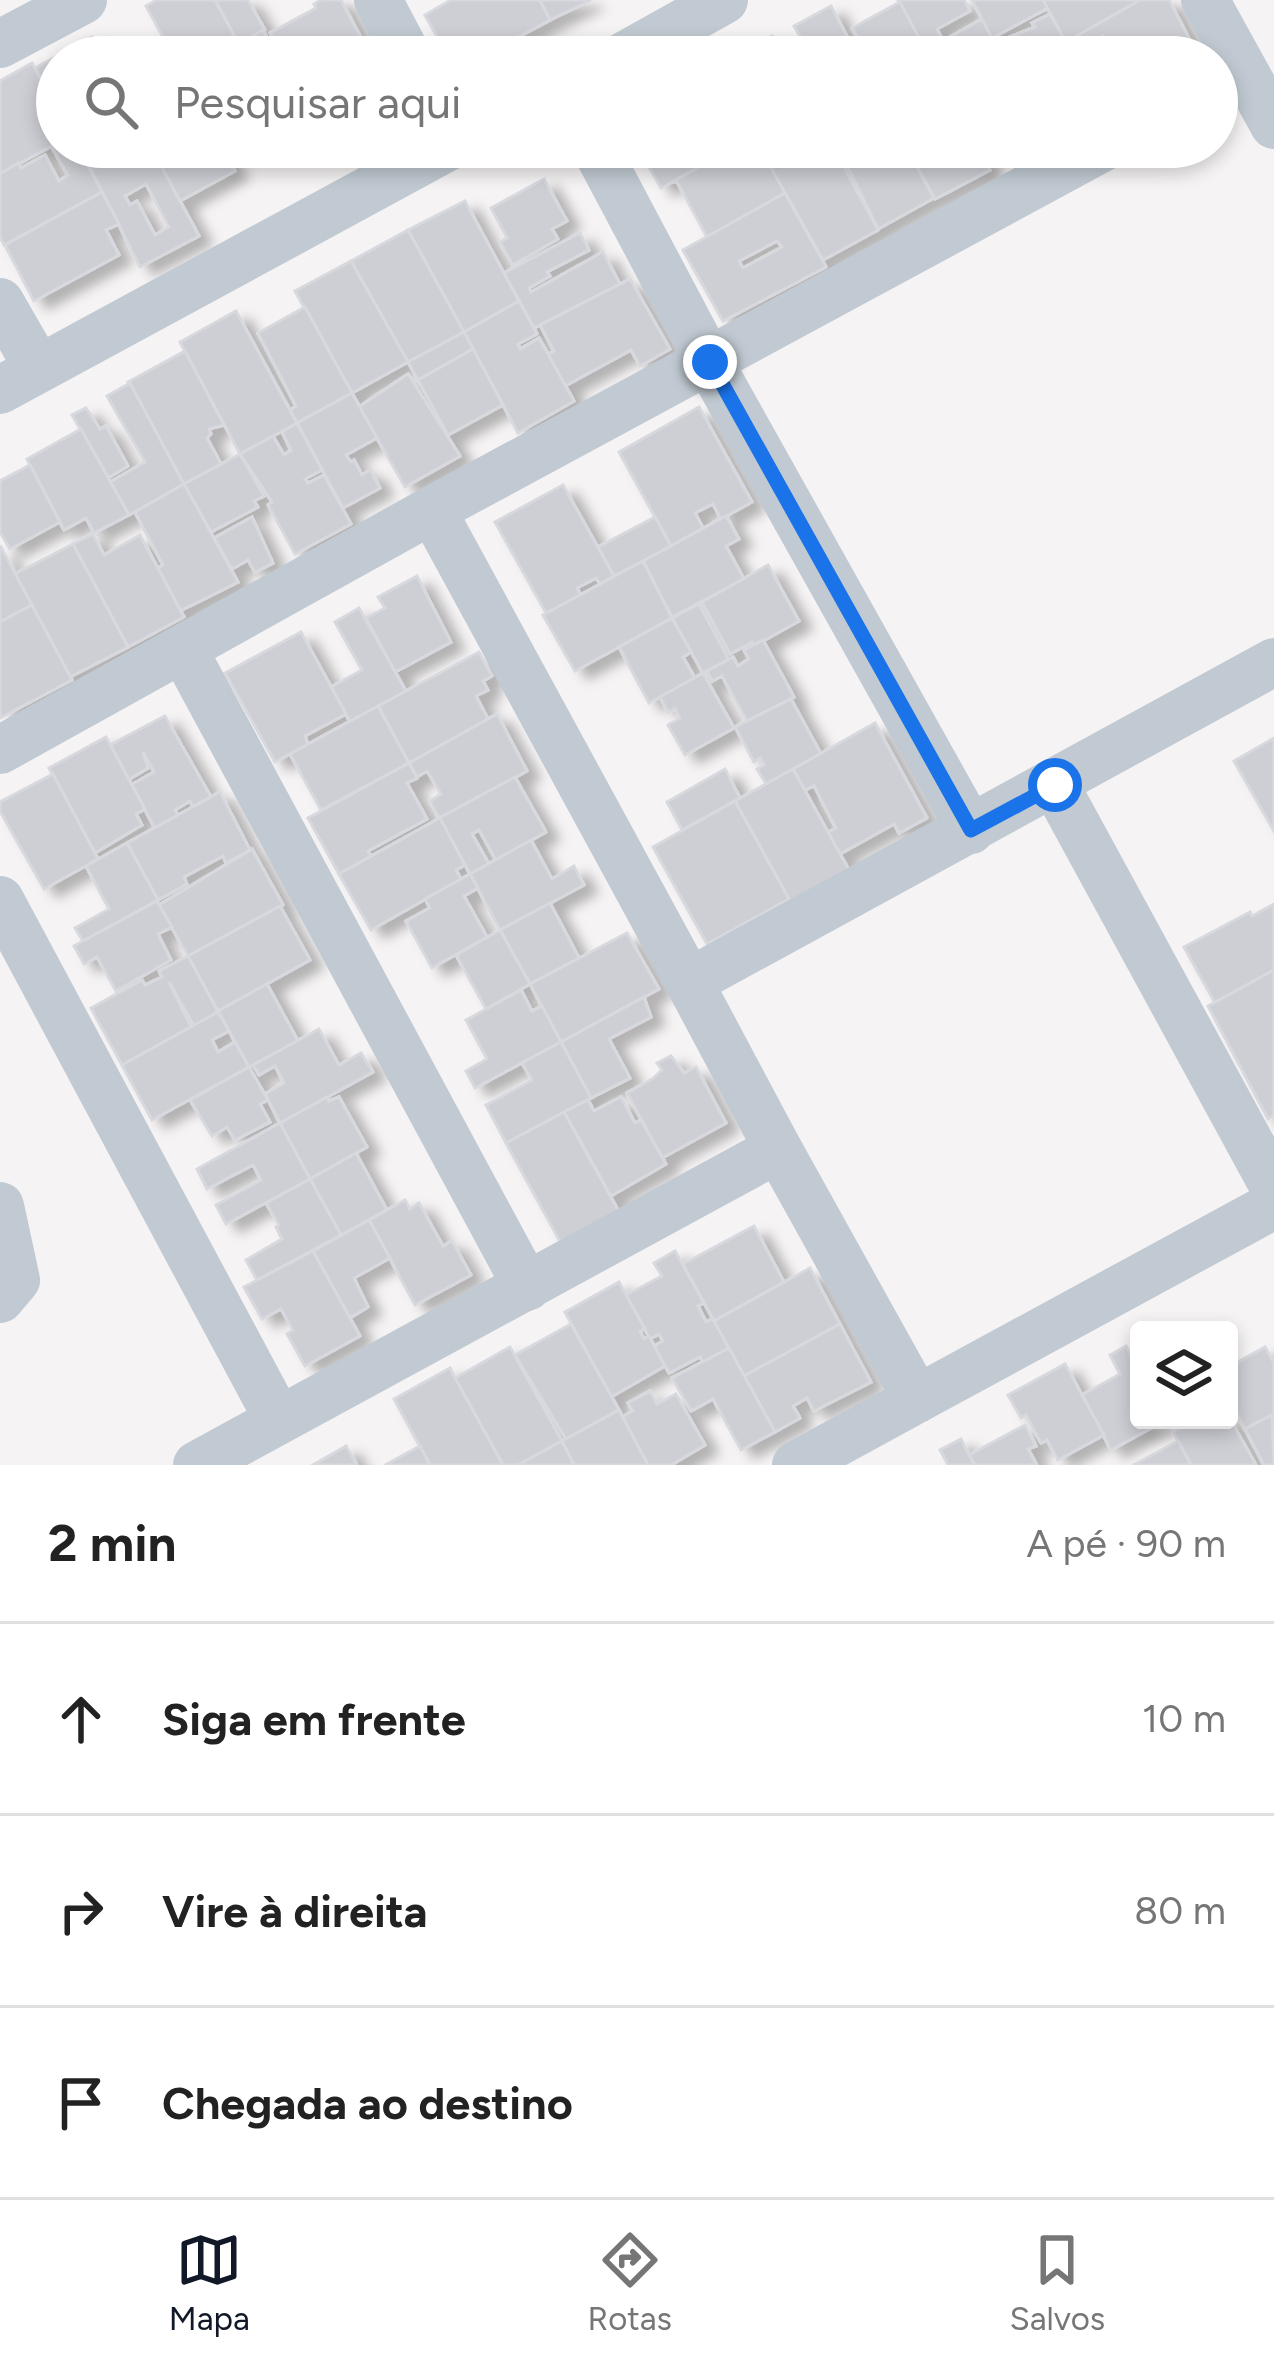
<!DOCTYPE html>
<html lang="pt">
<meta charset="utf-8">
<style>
:root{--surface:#fff;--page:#f6f6f6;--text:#222;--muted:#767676;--line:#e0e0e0;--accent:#111827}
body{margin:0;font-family:Figtree,sans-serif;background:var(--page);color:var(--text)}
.controls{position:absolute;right:36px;bottom:36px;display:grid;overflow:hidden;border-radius:12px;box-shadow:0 6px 18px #0003}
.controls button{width:108px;height:108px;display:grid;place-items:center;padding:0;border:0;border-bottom:3px solid var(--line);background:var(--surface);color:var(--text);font:60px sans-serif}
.stop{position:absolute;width:36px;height:36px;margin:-27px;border:9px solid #1a73e8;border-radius:50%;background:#fff}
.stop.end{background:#1a73e8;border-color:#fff;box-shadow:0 3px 12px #0008}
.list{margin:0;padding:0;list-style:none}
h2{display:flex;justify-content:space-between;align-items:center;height:156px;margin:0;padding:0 48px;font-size:51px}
h2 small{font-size:39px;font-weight:400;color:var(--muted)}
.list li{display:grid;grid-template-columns:78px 1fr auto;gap:36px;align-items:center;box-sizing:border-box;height:192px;padding:0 48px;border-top:3px solid var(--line)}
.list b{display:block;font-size:45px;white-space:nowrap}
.list em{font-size:39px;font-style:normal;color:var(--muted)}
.icon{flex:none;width:66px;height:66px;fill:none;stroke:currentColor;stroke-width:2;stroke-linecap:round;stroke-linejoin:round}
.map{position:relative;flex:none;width:1274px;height:1465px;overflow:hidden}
.search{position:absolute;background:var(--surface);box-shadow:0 6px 18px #0003;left:36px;right:36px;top:36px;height:132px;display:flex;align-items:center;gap:30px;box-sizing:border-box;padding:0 42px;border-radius:66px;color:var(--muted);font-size:45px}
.sheet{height:732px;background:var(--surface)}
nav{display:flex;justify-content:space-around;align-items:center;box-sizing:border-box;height:168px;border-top:3px solid var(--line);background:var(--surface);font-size:33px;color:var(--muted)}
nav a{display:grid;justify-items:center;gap:6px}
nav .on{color:var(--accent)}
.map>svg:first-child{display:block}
.building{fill:#cdcfd5;stroke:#d7d9de;stroke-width:3;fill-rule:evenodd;filter:url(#shadow)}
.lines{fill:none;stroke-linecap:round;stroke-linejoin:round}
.minor{stroke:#c1cad2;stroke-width:48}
.route{stroke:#1a73e8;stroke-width:15}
</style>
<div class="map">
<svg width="1274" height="1465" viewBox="0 0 1274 1465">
<defs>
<filter id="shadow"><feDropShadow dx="13" dy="8" stdDeviation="6" flood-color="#0004"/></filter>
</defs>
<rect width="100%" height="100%" fill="#f5f3f3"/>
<g class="building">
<path d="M 157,0 L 215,0 L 246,57 L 174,57 L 146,6 Z"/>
<path d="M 215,0 L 248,0 L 265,30 L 239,44 Z"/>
<path d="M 321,0 L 341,0 L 366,47 L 348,57 L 282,57 L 270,33 L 316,8 L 314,4 Z"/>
<path d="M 451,0 L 540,0 L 550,20 L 481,57 L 448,57 L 425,15 Z"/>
<path d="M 540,0 L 591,0 L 550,20 Z"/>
<path d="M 898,0 L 964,0 L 970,11 L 937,29 L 943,41 L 982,19 L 995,43 L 969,57 L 929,57 Z"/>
<path d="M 972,0 L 1043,0 L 1048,8 L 992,38 Z"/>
<path d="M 1043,0 L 1141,0 L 1066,42 Z"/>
<path d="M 1140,0 L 1169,0 L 1192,44 L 1169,57 L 1116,57 L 1103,36 L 1094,41 L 1099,57 L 1074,57 L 1066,42 Z"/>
<path d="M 900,2 L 929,57 L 869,57 L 852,28 Z"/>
<path d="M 831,6 L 858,57 L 794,57 L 808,50 L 794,26 Z"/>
<path d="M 1050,14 L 1074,57 L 1002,57 L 995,43 L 1035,27 L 1032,23 Z"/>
<path d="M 263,30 L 277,57 L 246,57 L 239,44 Z"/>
<path d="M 772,36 L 784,57 L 735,57 Z"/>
<path d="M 92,37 L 103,57 L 57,57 L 57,109 L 35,68 Z"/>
<path d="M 162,37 L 174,57 L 127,57 Z"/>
<path d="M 995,43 L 1002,57 L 969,57 Z"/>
<path d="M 32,63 L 57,109 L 57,143 L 0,174 L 0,81 Z"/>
<path d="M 57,143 L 57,147 L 78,147 L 102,192 L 4,245 L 0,237 L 0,174 L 18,163 L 21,168 L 45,155 L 59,181 L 68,175 L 51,146 Z"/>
<path d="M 78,147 L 116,147 L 87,162 Z"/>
<path d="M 116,147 L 151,147 L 199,236 L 140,267 L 87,162 ZM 146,184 L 169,227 L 155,235 L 137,201 L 130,205 L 125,196 Z"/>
<path d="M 151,147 L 221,147 L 235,171 L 180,201 Z"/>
<path d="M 638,147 L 736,147 L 661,188 Z"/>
<path d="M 736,147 L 760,147 L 785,193 L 707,237 L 677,182 L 672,182 Z"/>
<path d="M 804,147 L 833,147 L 878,230 L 823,260 L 770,166 Z"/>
<path d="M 838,147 L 906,147 L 934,198 L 878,229 Z"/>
<path d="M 906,147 L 978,147 L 990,170 L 935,199 Z"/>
<path d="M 544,179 L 567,221 L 552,229 L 558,239 L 513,265 L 500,242 L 507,238 L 491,208 Z"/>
<path d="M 102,192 L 119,224 L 106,230 L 119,255 L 34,301 L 5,245 Z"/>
<path d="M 785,193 L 826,267 L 723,321 L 683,250 ZM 777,241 L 782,247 L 743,268 L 739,261 Z"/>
<path d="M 465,201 L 519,301 L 464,332 L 408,230 Z"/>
<path d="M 408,230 L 464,332 L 408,362 L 351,261 Z"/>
<path d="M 580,233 L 589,250 L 547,272 L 550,276 L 529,288 L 531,292 L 603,252 L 620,284 L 534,328 L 504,273 Z"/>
<path d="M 351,261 L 408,362 L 352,393 L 295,291 Z"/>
<path d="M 630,279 L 670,349 L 640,366 L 631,350 L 565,386 L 548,354 L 554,351 L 540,325 Z"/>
<path d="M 519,301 L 537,334 L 518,344 L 520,349 L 539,338 L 574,401 L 518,433 L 464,332 Z"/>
<path d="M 305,307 L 352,393 L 297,423 L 290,410 L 296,406 L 258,333 Z"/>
<path d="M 236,311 L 297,423 L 240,454 L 180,342 Z"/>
<path d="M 464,332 L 473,349 L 418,380 L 408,362 Z"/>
<path d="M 473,349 L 503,405 L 448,435 L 418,380 Z"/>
<path d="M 185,351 L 224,425 L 209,429 L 211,434 L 207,438 L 221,464 L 184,484 L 128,382 Z"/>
<path d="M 408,374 L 460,456 L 405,487 L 359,407 Z"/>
<path d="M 130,383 L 184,484 L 129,515 L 110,482 L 145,462 L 107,396 Z"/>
<path d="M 352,393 L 377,438 L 346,455 L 351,462 L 354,460 L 362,475 L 370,470 L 380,488 L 343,508 L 297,423 Z"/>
<path d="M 699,407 L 752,502 L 721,519 L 713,504 L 695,513 L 703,528 L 671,546 L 619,452 Z"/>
<path d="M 86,408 L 100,429 L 106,426 L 128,466 L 108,478 L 72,415 Z"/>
<path d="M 297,423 L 322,470 L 305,479 L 308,483 L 324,475 L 351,524 L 295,554 L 268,505 L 272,502 L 240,454 L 273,436 L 284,455 L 291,450 L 282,432 Z"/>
<path d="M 81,429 L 129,515 L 94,533 L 86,518 L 64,530 L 27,459 Z"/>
<path d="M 240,454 L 264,496 L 254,501 L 258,507 L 211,532 L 184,484 Z"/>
<path d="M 30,465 L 60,522 L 10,549 L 0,532 L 0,481 Z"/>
<path d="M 184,484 L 238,582 L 180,611 L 158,568 L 163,565 L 135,512 Z"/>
<path d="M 563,485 L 614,576 L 600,584 L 596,578 L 577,588 L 581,595 L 546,613 L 495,522 Z"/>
<path d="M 726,516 L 739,539 L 726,546 L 744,579 L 672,617 L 643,561 Z"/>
<path d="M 252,517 L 273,563 L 255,572 L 248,560 L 232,569 L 214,538 Z"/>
<path d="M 655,517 L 671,546 L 614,576 L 598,547 Z"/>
<path d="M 93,534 L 104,555 L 140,535 L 184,617 L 128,647 L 73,544 Z"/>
<path d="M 73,544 L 128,647 L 70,677 L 15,574 Z"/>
<path d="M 1,547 L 32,605 L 0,622 L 0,548 Z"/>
<path d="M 643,561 L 672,618 L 575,671 L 543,615 Z"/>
<path d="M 768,565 L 799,621 L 754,646 L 752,642 L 730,654 L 702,602 Z"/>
<path d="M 417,576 L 451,642 L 395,672 L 366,618 L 385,608 L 378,597 Z"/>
<path d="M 699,604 L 729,660 L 703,673 L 672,618 Z"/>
<path d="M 32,605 L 72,680 L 0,718 L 0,622 Z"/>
<path d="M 359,608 L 406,691 L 350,722 L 331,687 L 362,670 L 335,622 Z"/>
<path d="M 672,618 L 691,652 L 683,657 L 695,678 L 649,703 L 619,647 Z"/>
<path d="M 301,632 L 346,714 L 305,736 L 308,744 L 275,762 L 225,673 Z"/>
<path d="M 763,640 L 794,697 L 747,721 L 722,676 L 712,681 L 707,671 L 733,657 L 738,666 L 749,659 L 744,650 Z"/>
<path d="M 479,652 L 492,676 L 483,681 L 488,690 L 476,696 L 488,719 L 409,763 L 378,706 Z"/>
<path d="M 703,673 L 734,728 L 685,755 L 668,725 L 680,718 L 675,709 L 668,712 L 660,697 Z"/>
<path d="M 791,699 L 821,754 L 766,784 L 757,769 L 764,765 L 760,758 L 754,762 L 735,727 Z"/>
<path d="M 378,706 L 409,763 L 321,810 L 290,754 Z"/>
<path d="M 497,714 L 527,771 L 439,818 L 430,801 L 441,794 L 427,771 L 417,777 L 409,763 Z"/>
<path d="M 165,716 L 211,797 L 193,807 L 190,801 L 175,810 L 178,815 L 155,828 L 131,785 L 154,772 L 143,752 L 148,768 L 128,780 L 110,745 Z"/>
<path d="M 875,723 L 927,818 L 899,833 L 894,824 L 840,854 L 828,832 L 836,828 L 814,786 L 805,790 L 793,769 Z"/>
<path d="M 106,737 L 145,809 L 136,814 L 142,825 L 95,853 L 49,768 Z"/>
<path d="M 1274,738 L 1274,831 L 1234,761 Z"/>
<path d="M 409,763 L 417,778 L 407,783 L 427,819 L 368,851 L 371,856 L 339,874 L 308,818 Z"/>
<path d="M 725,769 L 740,798 L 682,830 L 667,802 Z"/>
<path d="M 793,769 L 849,870 L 791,903 L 735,801 Z"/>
<path d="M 53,774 L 98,859 L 44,889 L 0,811 L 0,802 Z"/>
<path d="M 515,777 L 546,832 L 496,860 L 479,830 L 472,834 L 489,864 L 470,874 L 439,818 Z"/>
<path d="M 220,792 L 250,850 L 226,863 L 223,856 L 184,877 L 187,884 L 158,900 L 127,843 Z"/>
<path d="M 735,801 L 789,899 L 707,944 L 653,847 Z"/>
<path d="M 440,818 L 465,865 L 456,870 L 461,879 L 371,930 L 339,874 Z"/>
<path d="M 531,840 L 552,879 L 574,866 L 584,885 L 500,930 L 470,874 Z"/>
<path d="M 127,843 L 158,900 L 83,941 L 75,928 L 109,909 L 86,866 Z"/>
<path d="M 252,849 L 283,905 L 188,956 L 159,905 Z"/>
<path d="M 470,874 L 478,888 L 464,896 L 487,937 L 432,968 L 406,921 L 430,908 L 425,899 Z"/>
<path d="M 157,901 L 172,927 L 158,934 L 171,960 L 116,991 L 97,957 L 84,964 L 74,946 Z"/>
<path d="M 550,903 L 579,958 L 530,984 L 500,930 Z"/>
<path d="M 1274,904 L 1274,970 L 1215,1003 L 1184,947 L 1250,912 L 1252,916 Z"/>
<path d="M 280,906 L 310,960 L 218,1011 L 188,956 Z"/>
<path d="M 500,930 L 530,984 L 486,1009 L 456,955 Z"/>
<path d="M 627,933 L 659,989 L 561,1042 L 530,984 Z"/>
<path d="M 188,956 L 218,1012 L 194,1026 L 169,982 L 191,1027 L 122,1065 L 91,1008 L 142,980 L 145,985 L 162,977 L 159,971 Z"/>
<path d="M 1274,970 L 1274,1116 L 1268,1119 L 1208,1006 Z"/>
<path d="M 267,984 L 298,1041 L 249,1067 L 218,1011 Z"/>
<path d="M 521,990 L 532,1011 L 542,1006 L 561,1042 L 475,1088 L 466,1071 L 487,1059 L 466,1020 Z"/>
<path d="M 644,997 L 651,1017 L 609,1039 L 630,1078 L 591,1098 L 561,1042 Z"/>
<path d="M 218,1012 L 229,1031 L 212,1040 L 218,1052 L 235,1042 L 249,1067 L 152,1120 L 122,1065 Z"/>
<path d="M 319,1029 L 339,1065 L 361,1053 L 373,1072 L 280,1123 L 265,1094 L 284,1083 L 275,1066 L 259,1075 L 253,1065 Z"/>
<path d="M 561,1042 L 591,1098 L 506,1143 L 486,1105 L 532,1080 L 522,1063 Z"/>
<path d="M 671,1056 L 684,1073 L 696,1067 L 726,1123 L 662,1158 L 627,1093 L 652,1079 L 662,1070 L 657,1063 Z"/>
<path d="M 249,1067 L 268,1100 L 260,1104 L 270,1122 L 235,1140 L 227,1127 L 212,1136 L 190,1100 Z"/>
<path d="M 327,1097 L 329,1101 L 339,1097 L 367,1147 L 310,1179 L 280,1123 Z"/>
<path d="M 621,1097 L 635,1123 L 641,1120 L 666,1164 L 611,1196 L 564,1112 L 588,1100 L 594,1111 Z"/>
<path d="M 564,1112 L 619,1212 L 562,1245 L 506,1143 Z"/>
<path d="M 280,1123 L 310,1179 L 226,1224 L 216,1205 L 261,1180 L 253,1165 L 207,1189 L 197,1169 Z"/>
<path d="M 356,1153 L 387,1210 L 341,1235 L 310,1179 Z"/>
<path d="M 310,1179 L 341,1235 L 257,1280 L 246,1260 L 282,1239 L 276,1227 L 279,1225 L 266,1203 Z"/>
<path d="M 405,1200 L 410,1209 L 419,1203 L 443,1246 L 452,1241 L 471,1275 L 415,1305 L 369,1220 Z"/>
<path d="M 369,1220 L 390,1258 L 354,1278 L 368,1307 L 350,1318 L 313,1251 Z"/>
<path d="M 754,1226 L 784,1282 L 714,1321 L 683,1264 Z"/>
<path d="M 313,1251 L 360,1336 L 305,1366 L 287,1334 L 293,1330 L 281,1309 L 262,1319 L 244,1287 Z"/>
<path d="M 675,1251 L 704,1303 L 698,1306 L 706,1322 L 713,1318 L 729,1348 L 703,1362 L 700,1357 L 669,1373 L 654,1346 L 663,1341 L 659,1334 L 650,1339 L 626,1295 L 662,1276 L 654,1263 Z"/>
<path d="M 810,1268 L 840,1324 L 744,1376 L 714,1321 Z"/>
<path d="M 619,1282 L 645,1329 L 640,1331 L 644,1339 L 649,1336 L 665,1366 L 611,1397 L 565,1312 Z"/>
<path d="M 571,1324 L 619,1410 L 566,1439 L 515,1355 Z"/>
<path d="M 840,1324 L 871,1382 L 814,1411 L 807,1398 L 793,1406 L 800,1418 L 775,1432 L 744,1376 Z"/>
<path d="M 1126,1346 L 1139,1370 L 1139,1420 L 1166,1420 L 1111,1450 L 1082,1395 L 1120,1374 L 1110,1355 Z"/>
<path d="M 510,1347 L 562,1441 L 518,1465 L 503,1465 L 455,1378 Z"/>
<path d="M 1265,1347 L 1274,1363 L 1274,1414 L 1245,1429 L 1229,1400 L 1229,1367 Z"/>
<path d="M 729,1348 L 775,1432 L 741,1450 L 713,1399 L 691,1411 L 672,1378 Z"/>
<path d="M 1065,1364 L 1104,1435 L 1058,1460 L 1047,1440 L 1041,1443 L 1026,1415 L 1021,1418 L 1008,1395 Z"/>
<path d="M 450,1368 L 455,1378 L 503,1465 L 430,1465 L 394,1399 Z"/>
<path d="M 650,1391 L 657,1404 L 676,1394 L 705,1445 L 671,1465 L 648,1465 L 622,1417 L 633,1411 L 628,1403 Z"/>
<path d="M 619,1410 L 648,1465 L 574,1465 L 562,1441 Z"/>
<path d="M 1272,1415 L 1274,1465 L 1264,1465 L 1245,1429 Z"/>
<path d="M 1229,1417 L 1256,1465 L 1191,1465 L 1173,1432 L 1195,1420 Z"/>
<path d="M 1025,1425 L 1036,1446 L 1028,1449 L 1037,1465 L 975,1465 L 969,1455 Z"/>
<path d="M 961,1439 L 969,1455 L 975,1465 L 948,1465 L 940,1450 Z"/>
<path d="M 562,1441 L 574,1465 L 518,1465 Z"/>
<path d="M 1178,1441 L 1191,1465 L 1133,1465 Z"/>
<path d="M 346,1446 L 357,1465 L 313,1465 Z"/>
<path d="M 420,1446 L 430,1465 L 385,1465 Z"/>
</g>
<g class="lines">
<g class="minor">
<path d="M 378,0 L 408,57"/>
<path d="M 1205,0 L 1274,125"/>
<path d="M 0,44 L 83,0"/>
<path d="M 622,57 L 724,0"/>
<path d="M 595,147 L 709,362 L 971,830"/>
<path d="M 0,302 L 38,368"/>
<path d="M 0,390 L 448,147"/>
<path d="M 432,510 L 689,982"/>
<path d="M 183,649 L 527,1287"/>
<path d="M 0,750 L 432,510 L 1104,147"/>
<path d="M 1055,785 L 1274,1187"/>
<path d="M 0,900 L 278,1419"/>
<path d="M 778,1149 L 917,1399 L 1274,1205"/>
<path d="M 0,1206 L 16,1280 L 0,1299"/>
<path d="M 197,1465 L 778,1149 L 689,982 L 1274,662"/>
<path d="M 796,1465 L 917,1399"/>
</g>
</g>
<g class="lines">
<path class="route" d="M 710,362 L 971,830 L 1055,785"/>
</g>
</svg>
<div class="controls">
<button><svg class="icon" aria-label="layers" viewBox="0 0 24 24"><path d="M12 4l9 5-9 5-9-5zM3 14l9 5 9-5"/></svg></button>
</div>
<div class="stop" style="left:1055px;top:785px"></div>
<div class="stop end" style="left:710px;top:362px"></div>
<div class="search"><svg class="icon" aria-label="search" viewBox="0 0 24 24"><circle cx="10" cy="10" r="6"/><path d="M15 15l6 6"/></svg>Pesquisar aqui</div>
</div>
<section class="sheet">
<h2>2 min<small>A pé · 90 m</small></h2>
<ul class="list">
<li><svg class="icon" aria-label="ahead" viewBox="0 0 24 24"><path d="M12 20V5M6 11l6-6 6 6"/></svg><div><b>Siga em frente</b></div><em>10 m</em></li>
<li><svg class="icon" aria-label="right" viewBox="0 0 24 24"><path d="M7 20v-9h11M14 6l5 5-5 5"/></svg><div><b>Vire à direita</b></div><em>80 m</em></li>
<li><svg class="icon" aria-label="arrive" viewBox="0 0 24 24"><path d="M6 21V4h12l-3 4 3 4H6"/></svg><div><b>Chegada ao destino</b></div></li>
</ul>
</section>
<nav>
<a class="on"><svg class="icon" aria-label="map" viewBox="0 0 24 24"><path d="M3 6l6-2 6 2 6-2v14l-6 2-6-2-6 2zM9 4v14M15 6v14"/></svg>Mapa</a>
<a><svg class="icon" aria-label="directions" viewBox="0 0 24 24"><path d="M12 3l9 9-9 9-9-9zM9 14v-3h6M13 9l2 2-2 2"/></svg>Rotas</a>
<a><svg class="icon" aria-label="saved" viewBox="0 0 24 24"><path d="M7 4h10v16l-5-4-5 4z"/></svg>Salvos</a>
</nav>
